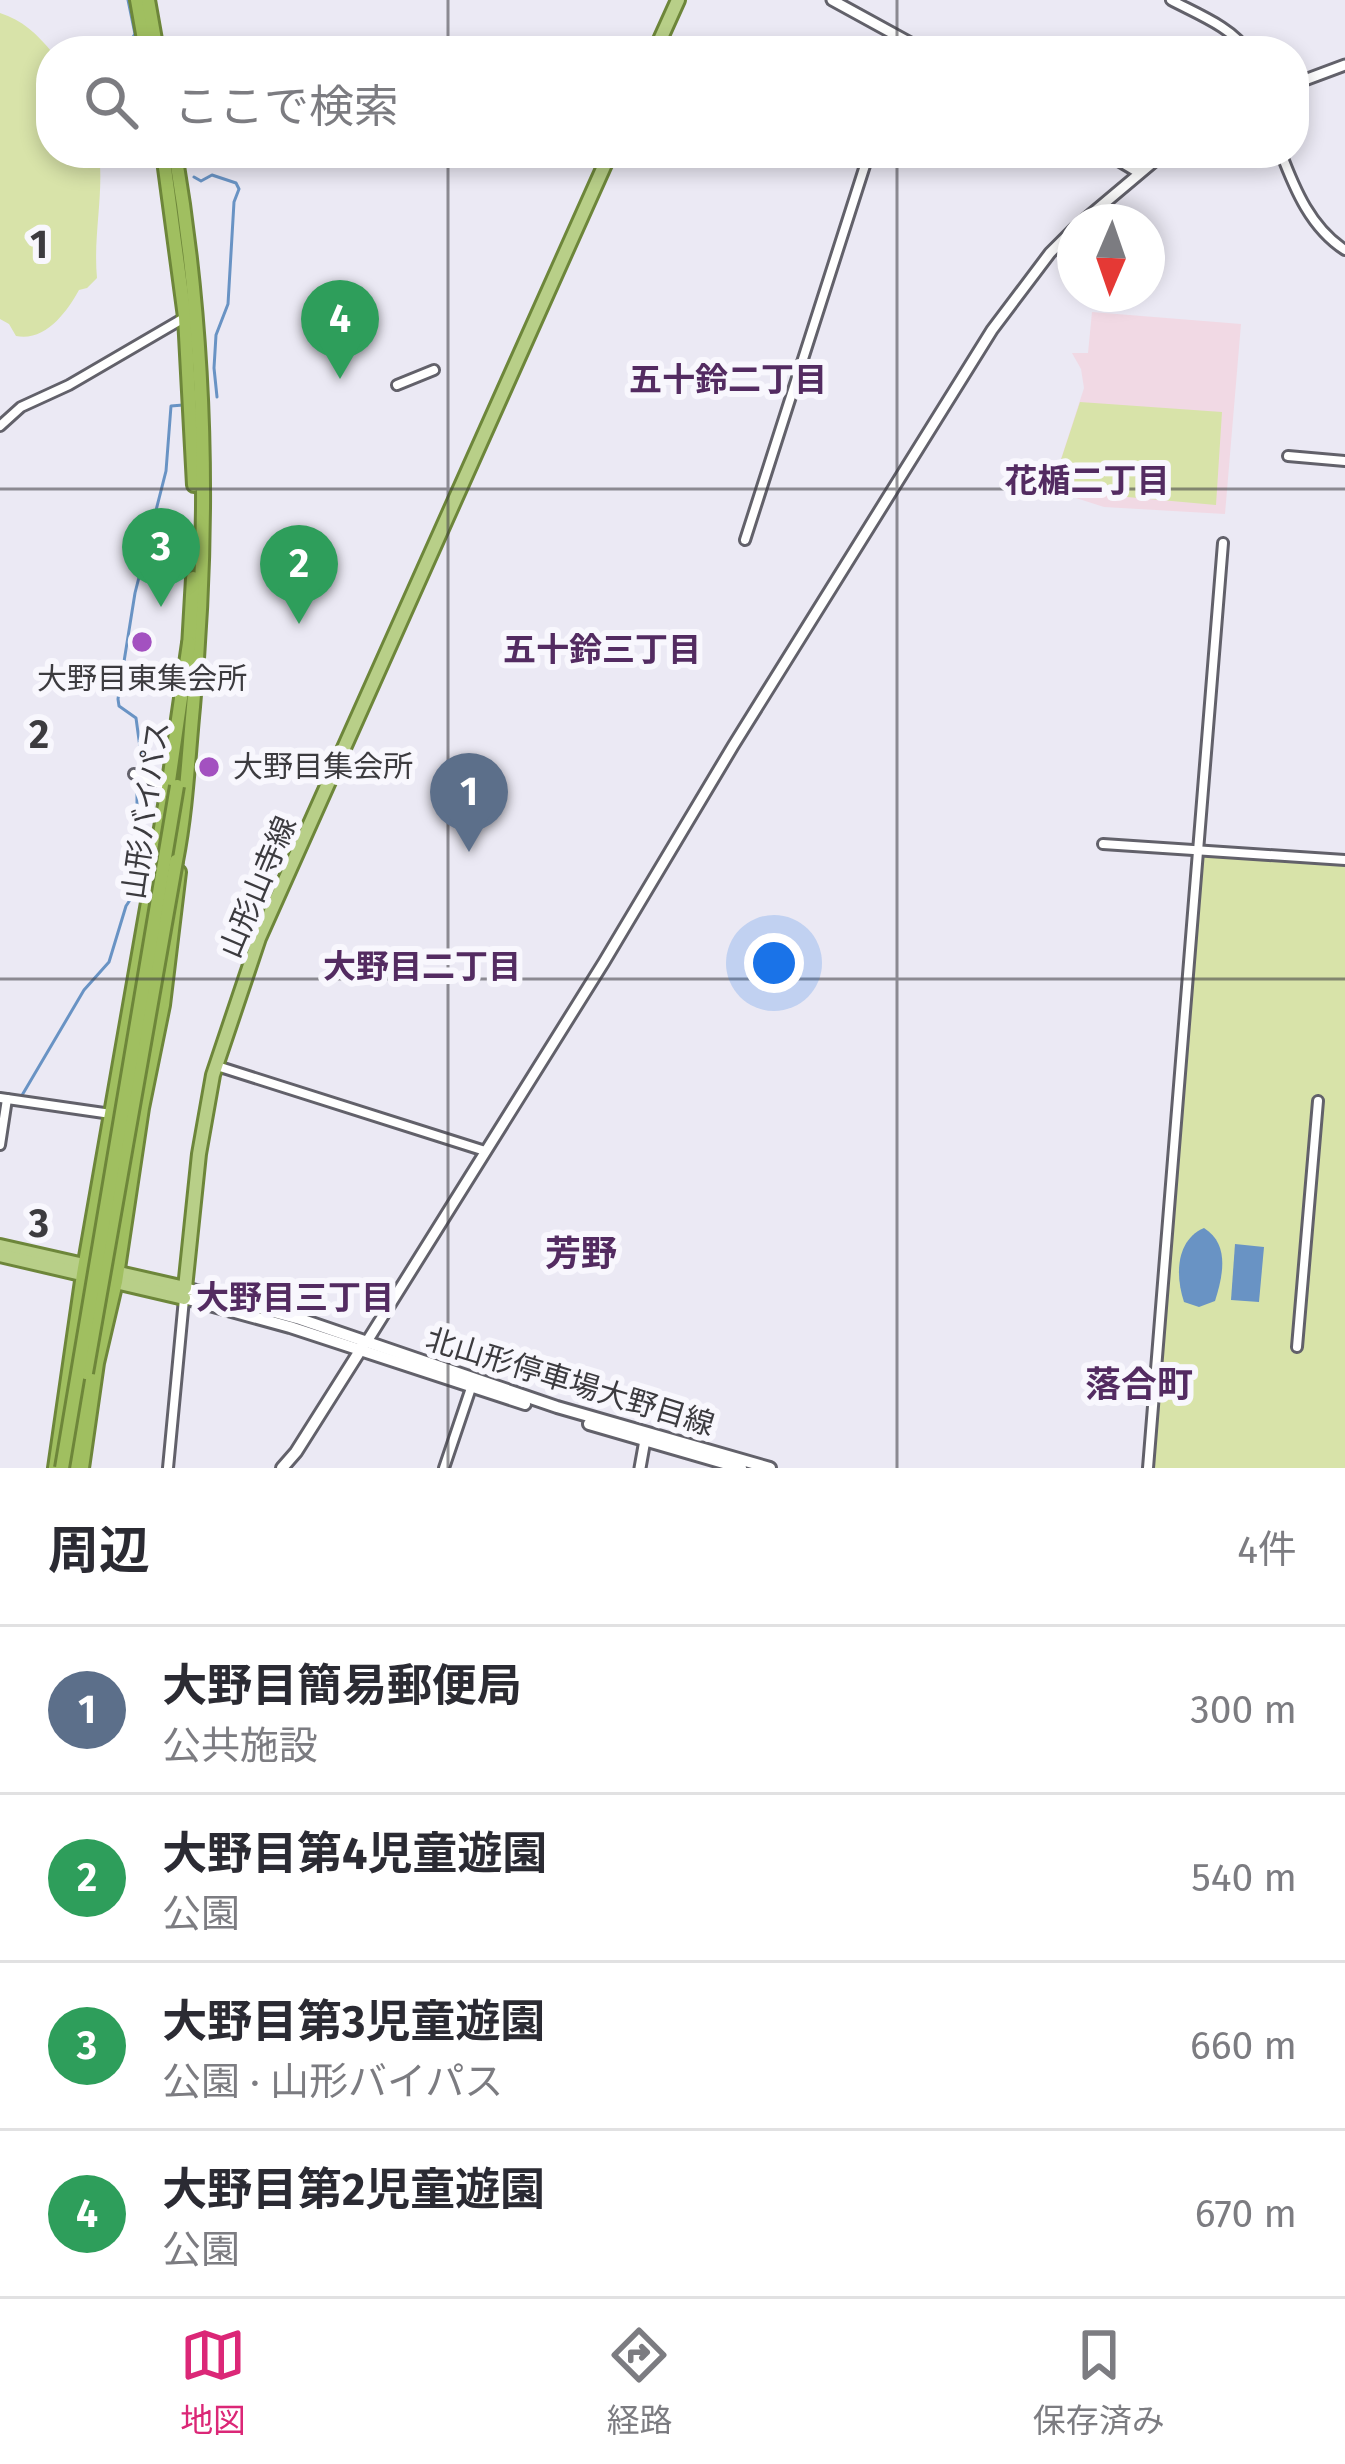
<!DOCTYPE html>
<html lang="ja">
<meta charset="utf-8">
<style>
:root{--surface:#fff;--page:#f2f2f3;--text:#2b2b33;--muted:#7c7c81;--line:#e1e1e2;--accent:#db2777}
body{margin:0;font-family:"Fira Sans","Noto Sans JP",sans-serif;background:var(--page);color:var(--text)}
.compass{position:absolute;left:1057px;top:204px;width:108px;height:108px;border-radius:50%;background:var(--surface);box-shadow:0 6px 18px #0003;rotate:182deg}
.you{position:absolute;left:774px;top:963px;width:42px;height:42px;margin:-30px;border:9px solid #fff;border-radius:50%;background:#1a73e8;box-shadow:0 0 0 18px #1a73e833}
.badge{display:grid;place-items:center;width:78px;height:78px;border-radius:50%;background:var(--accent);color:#fff;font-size:39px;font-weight:700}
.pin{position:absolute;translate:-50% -99px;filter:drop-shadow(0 3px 6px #0008)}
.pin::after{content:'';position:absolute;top:63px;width:42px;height:36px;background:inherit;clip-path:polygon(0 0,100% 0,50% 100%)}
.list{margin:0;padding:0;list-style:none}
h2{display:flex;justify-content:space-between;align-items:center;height:156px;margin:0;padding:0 48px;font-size:51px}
h2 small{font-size:39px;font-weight:400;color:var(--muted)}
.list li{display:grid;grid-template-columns:78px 1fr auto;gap:36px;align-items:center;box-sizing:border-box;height:168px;padding:0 48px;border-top:3px solid var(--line)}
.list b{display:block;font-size:45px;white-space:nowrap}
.list p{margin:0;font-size:39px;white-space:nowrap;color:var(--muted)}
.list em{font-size:39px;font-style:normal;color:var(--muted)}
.icon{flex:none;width:66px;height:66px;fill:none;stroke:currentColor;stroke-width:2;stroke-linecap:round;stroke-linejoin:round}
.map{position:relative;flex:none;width:1345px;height:1468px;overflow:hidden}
.search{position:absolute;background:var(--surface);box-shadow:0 6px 18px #0003;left:36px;right:36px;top:36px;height:132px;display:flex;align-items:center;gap:30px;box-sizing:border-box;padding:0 42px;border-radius:48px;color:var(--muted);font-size:45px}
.sheet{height:828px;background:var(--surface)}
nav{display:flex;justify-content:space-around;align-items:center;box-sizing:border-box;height:168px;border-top:3px solid var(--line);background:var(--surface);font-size:33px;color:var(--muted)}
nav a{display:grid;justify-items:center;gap:6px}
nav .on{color:var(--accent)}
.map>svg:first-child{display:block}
.education{fill:#f1d9e4}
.green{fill:#d8e3a9}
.water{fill:#6993c4}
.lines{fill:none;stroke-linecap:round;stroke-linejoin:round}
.stream{stroke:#6993c4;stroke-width:3}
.minor-casing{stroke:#62616a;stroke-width:14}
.tertiary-casing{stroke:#62616a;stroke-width:15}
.secondary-casing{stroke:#62616a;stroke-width:16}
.primary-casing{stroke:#6d863a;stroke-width:18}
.trunk-casing{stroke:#6d863a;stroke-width:18}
.minor{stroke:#fff;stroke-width:8}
.tertiary{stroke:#fff;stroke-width:9}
.secondary{stroke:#fff;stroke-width:10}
.primary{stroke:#b8cf88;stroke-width:12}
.trunk{stroke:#a0bf60;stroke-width:12}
.trunk-bridge-casing{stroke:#6d863a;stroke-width:18;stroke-linecap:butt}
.trunk-bridge{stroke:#a0bf60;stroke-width:12}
.grid{fill:none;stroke:#3c3b3f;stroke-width:3;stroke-opacity:0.55}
.poi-dot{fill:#a351c0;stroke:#f8f7fd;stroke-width:4.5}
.labels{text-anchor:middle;stroke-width:12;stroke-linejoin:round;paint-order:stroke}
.poi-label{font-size:30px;fill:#3c3b3f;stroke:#f8f7fd}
.street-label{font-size:30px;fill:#3c3b3f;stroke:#f8f7fd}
.neighbourhood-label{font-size:33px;font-weight:bold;fill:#532b61;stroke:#f8f7fd}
.quarter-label{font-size:36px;font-weight:bold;fill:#532b61;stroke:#f8f7fd}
.grid-label{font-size:39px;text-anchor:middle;font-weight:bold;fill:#3c3b3f;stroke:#f8f7fd;stroke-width:12;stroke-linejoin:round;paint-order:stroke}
</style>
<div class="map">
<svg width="1345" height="1468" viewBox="0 0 1345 1468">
<rect width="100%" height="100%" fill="#ebe9f4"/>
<path class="education" d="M 1092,312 L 1241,324 L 1225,514 L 1104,507 L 1051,490 L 1084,388 L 1081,369 L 1072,353 L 1088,353 Z"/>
<g class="green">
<path d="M 0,13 C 22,20 37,34 51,51 L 51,153 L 99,153 C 104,195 93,236 97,278 L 87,288 L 79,290 C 67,312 45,342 16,336 L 9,324 L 0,319 Z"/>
<path d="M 1080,402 L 1222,412 L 1216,505 L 1105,495 L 1098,492 L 1095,497 L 1053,484 Z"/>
<path d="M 1198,850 L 1345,860 L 1345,1468 L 1148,1468 Z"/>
</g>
<g class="water">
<path d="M 1204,1228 C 1230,1244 1223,1276 1215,1301 L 1199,1307 L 1184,1302 C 1175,1275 1176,1240 1204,1228 Z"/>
<path d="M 1235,1244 L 1264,1247 L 1259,1302 L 1231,1300 Z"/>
</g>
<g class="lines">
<g class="stream">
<path d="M 123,51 L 135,34 L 128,0"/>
<path d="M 145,153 L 160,166"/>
<path d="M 194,177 L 201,181 L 212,175 L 236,183 L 239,189 L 234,202 L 228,304 L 216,335 L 214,368 L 217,397"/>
<path d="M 0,1094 L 21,1097 L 84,990 L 109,962 L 126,906 L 134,894 L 140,864 L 137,854 L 137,791 L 142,762 L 136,718 L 119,706 L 118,699 L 135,593 L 166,471 L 171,406 L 183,405"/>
</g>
<defs>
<g id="minor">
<path d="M 1171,0 C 1193,12 1236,29 1246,51"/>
<path d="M 1281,153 C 1295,190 1311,228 1345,250"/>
<path d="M 397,385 L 434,370"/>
<path d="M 0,426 L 21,407 L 69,385 L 184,318"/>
<path d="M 1288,456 L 1345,461"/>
<path d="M 745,540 L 869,153"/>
<path d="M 134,774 L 166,787"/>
<path d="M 1103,844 L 1345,860"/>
<path d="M 217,1066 L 485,1151"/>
<path d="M 0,1098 L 111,1114"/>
<path d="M 0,1145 L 7,1099"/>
<path d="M 1297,1347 L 1318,1101"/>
<path d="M 168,1468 L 184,1299"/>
<path d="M 444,1468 L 471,1388"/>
<path d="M 1148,1468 L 1223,543"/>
</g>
<g id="tertiary">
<path d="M 832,0 L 925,51"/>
<path d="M 1294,84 L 1345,65"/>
<path d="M 1106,153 L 1138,172"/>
<path d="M 1082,222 L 1164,153"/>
<path d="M 366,1343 L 604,962 L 733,746 L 992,330 L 1050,253 L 1075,228"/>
<path d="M 640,1468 L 645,1440"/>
</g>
<g id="secondary">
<path d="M 185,1288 L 300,1319 L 557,1407 L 770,1468"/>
<path d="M 184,1298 L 290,1327 L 525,1404"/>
<path d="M 589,1424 L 741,1468"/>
<path d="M 282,1468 L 296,1452 L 363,1346"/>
</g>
<g id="primary">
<path d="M 655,51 L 678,0"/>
<path d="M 0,1246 L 185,1288 L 199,1154 L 213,1075 L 259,938 L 610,153"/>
<path d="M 0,1255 L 184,1298"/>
</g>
<g id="trunk">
<path d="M 137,0 L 146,51"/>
<path d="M 148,0 L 157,51"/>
<path d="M 163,153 L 185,317 L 194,485"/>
<path d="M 175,153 C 206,335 210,523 193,707 C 188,759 186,810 176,861"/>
<path d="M 189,647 L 193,578"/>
<path d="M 55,1468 L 83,1274 L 168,788 L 189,643"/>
<path d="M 73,1468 L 86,1373"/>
<path d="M 82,1468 L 97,1363 L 116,1282 L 142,1108 L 163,1005 L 179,872"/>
</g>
</defs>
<use href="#minor" class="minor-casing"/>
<use href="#tertiary" class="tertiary-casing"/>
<use href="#secondary" class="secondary-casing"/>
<use href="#primary" class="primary-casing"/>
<use href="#trunk" class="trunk-casing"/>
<use href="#minor" class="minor"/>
<use href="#tertiary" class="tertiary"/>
<use href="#secondary" class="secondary"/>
<use href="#primary" class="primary"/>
<use href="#trunk" class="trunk"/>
<defs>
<g id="trunk-bridge">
<path d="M 86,1373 L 176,861"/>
<path d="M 62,1468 L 177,786"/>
</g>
</defs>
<use href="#trunk-bridge" class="trunk-bridge-casing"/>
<use href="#trunk-bridge" class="trunk-bridge"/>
</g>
<path class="grid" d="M 448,0 L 448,51M 897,0 L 897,51M 448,153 L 448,1468M 897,153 L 897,1468M 0,489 L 1345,489M 0,979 L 1345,979"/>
<g class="poi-dot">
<circle cx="142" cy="642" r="12"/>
<circle cx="209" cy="767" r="12"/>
</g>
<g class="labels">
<g class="poi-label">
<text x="142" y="689">大野目東集会所</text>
<text x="233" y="777" text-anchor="start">大野目集会所</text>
</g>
<g class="street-label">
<text transform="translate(146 810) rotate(-82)" y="10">山形バイパス</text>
<text transform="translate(258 887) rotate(-67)" y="10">山形山寺線</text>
<text transform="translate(570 1382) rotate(17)" y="10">北山形停車場大野目線</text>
</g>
<g class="neighbourhood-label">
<text x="728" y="391">五十鈴二丁目</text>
<text x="1087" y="492">花楯二丁目</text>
<text x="602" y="661">五十鈴三丁目</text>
<text x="422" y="978">大野目二丁目</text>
<text x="295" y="1309">大野目三丁目</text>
</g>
<g class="quarter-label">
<text x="581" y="1266">芳野</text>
<text x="1139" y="1397">落合町</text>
</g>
</g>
<g class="grid-label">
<text x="39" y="258">1</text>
<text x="39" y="748">2</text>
<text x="39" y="1237">3</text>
</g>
</svg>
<svg class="compass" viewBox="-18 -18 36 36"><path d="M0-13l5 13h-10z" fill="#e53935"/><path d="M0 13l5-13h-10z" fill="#7c7c81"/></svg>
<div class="you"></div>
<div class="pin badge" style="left:469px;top:852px;background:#5c6f8a">1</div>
<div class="pin badge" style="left:299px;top:624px;background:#2e9e5b">2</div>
<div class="pin badge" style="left:161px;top:607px;background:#2e9e5b">3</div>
<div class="pin badge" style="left:340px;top:379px;background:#2e9e5b">4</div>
<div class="search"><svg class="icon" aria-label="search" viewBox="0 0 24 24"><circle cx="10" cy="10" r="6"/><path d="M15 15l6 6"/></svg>ここで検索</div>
</div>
<section class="sheet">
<h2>周辺<small>4件</small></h2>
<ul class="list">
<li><span class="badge" style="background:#5c6f8a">1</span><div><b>大野目簡易郵便局</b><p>公共施設</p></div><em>300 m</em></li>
<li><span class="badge" style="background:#2e9e5b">2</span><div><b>大野目第4児童遊園</b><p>公園</p></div><em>540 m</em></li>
<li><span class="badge" style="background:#2e9e5b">3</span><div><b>大野目第3児童遊園</b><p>公園 · 山形バイパス</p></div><em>660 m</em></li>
<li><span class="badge" style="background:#2e9e5b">4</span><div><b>大野目第2児童遊園</b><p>公園</p></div><em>670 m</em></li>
</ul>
</section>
<nav>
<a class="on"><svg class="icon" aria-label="map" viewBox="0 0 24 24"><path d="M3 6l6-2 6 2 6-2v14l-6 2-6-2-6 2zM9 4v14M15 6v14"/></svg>地図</a>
<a><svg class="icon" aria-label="directions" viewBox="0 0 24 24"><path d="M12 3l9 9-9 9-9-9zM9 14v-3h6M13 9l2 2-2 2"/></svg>経路</a>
<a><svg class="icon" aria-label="saved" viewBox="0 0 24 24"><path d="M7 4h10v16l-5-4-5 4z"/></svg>保存済み</a>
</nav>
